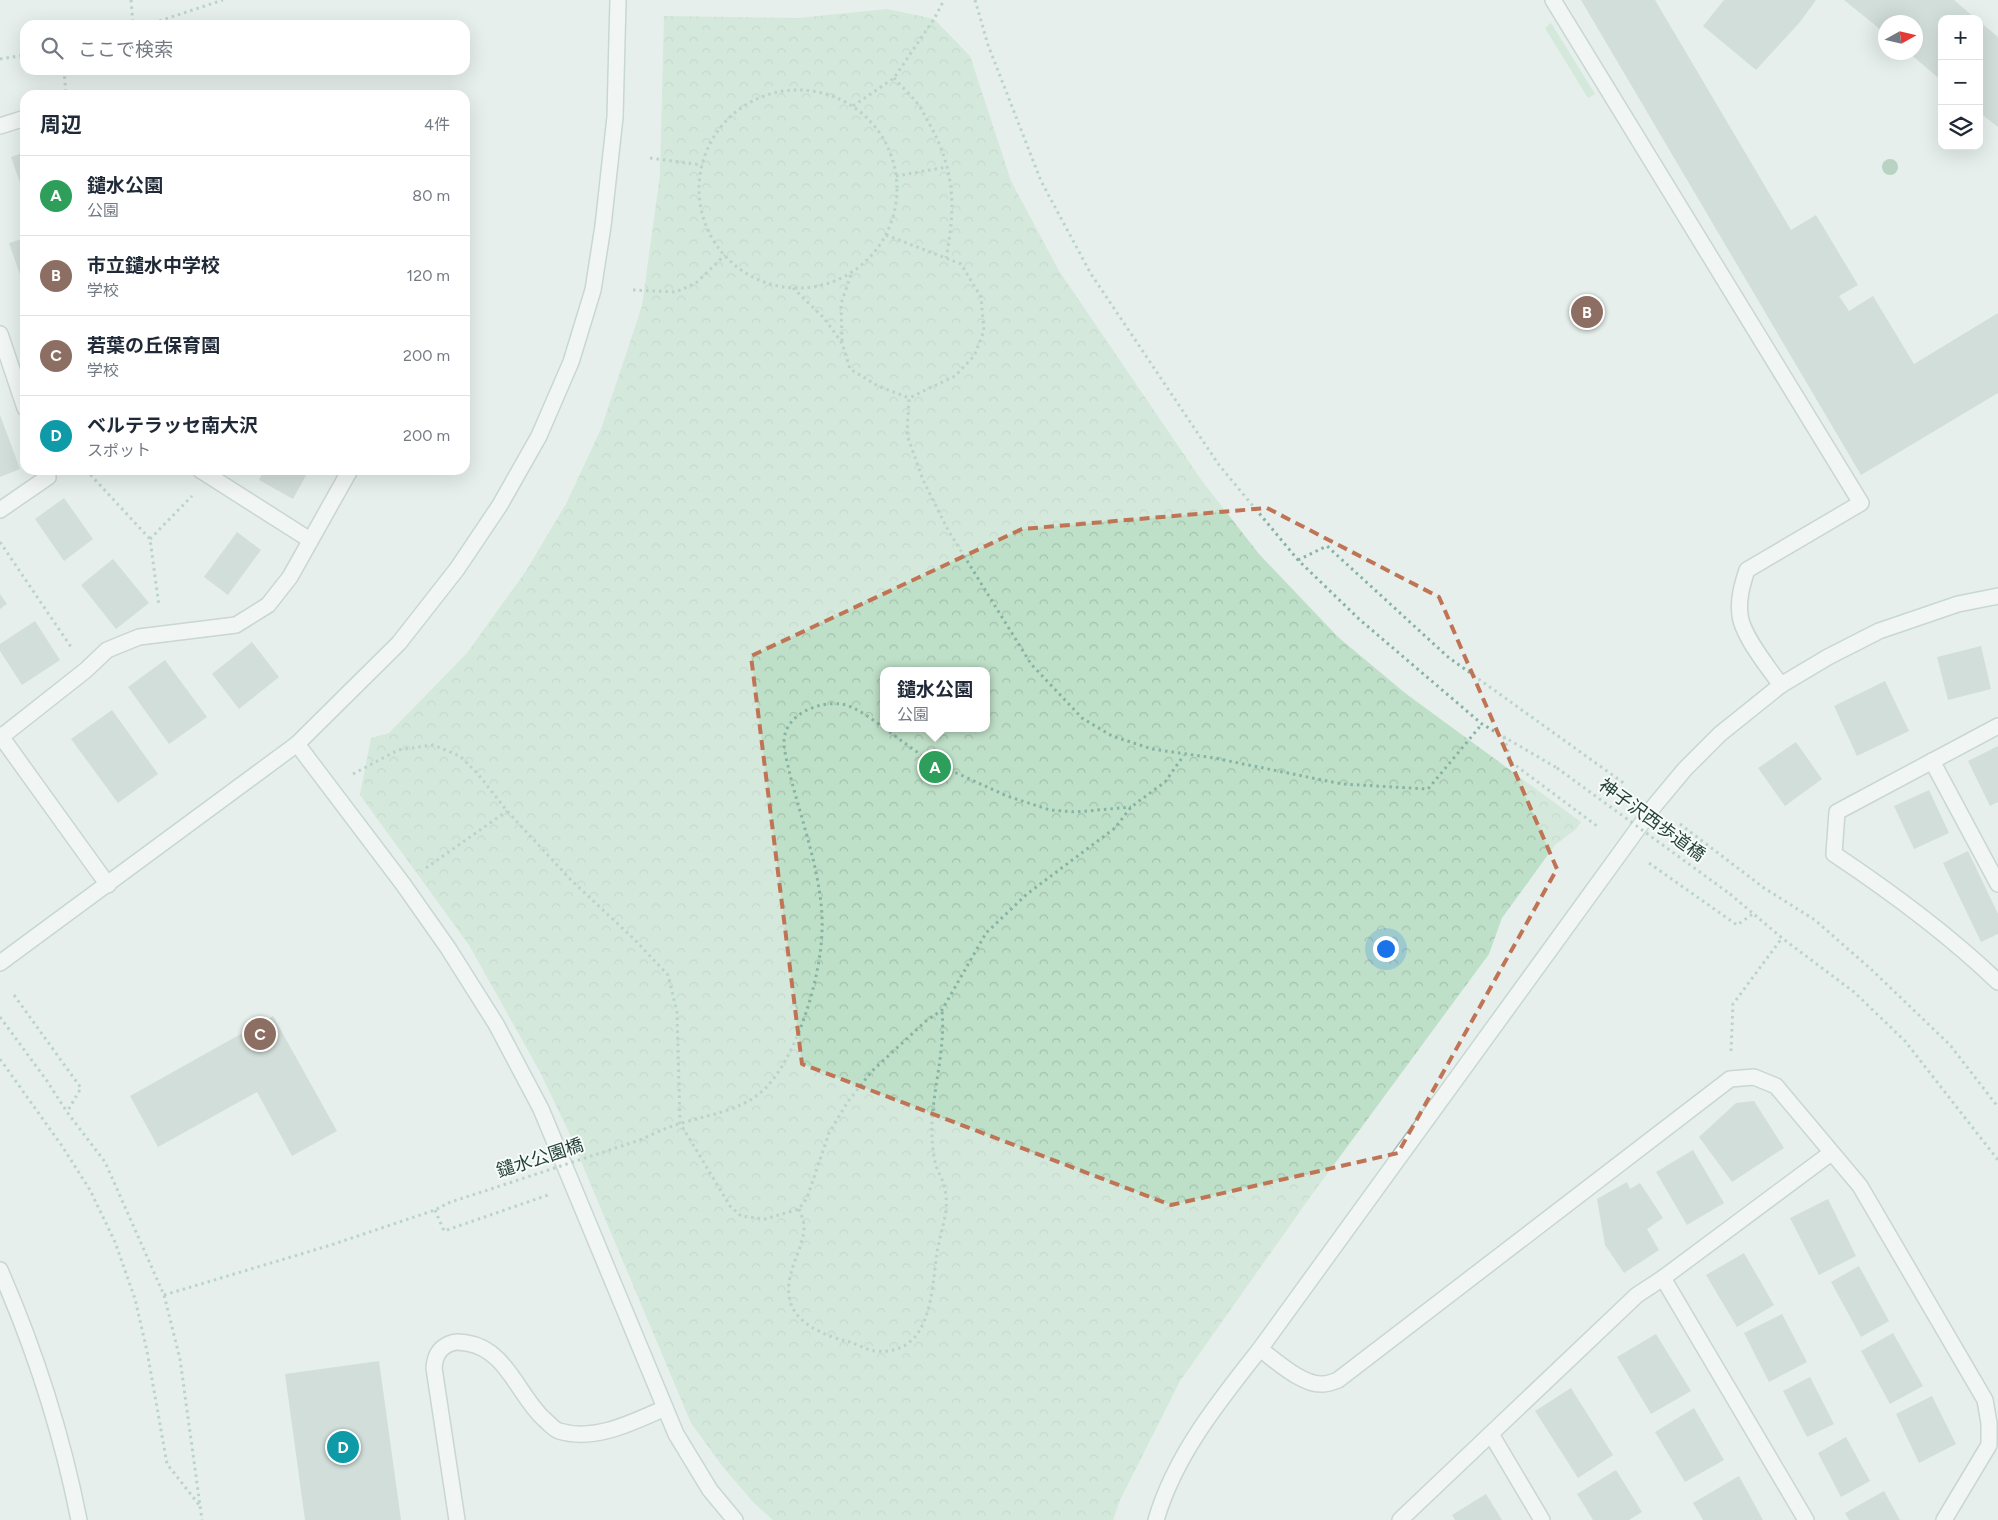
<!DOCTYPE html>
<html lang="ja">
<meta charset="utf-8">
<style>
:root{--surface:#fff;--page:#f6f6f7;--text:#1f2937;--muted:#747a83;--line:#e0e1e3;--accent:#db2777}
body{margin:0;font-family:Figtree,"Noto Sans JP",sans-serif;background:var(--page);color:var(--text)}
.controls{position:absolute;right:15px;top:15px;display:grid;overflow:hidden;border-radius:10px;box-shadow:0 5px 20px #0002}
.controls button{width:45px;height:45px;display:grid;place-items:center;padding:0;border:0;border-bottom:1px solid var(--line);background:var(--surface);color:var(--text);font:25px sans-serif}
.compass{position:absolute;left:1878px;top:15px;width:45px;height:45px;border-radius:50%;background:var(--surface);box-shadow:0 5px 20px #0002;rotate:82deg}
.you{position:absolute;left:1385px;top:948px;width:18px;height:18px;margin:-12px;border:4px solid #fff;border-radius:50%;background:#1a73e8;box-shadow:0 0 0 8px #1a73e833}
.badge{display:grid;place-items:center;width:32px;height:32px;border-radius:50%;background:var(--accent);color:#fff;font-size:16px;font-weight:700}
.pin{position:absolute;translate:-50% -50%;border:2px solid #fff;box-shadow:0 1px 5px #0006}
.popup{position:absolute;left:880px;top:667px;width:110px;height:65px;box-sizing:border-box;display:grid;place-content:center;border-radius:10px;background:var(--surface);filter:drop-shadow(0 1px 4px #0005);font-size:16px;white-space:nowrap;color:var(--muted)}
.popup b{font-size:19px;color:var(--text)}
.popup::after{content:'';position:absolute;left:50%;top:100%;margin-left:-10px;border:10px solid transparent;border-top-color:var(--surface)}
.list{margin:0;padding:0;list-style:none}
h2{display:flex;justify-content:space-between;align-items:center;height:65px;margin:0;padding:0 20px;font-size:21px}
h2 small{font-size:16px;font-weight:400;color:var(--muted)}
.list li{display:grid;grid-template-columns:32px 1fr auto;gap:15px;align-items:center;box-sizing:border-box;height:80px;padding:0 20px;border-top:1px solid var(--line)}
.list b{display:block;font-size:19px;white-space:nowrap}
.list p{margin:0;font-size:16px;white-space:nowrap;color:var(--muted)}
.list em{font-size:16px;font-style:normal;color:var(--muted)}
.icon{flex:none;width:28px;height:28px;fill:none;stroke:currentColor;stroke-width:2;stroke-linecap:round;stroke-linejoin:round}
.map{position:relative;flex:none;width:1998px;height:1520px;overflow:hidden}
.search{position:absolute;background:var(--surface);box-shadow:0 5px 20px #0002;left:20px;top:20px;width:450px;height:55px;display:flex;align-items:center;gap:12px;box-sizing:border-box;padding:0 18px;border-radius:15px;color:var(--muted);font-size:19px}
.panel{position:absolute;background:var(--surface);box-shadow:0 5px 20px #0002;left:20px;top:90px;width:450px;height:385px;border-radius:15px}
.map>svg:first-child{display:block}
.green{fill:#bfe0c8}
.forest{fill:url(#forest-crowns);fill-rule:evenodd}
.building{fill:#bbcac4}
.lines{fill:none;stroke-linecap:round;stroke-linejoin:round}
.lane-casing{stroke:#a8b8b2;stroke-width:18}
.street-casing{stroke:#a8b8b2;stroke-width:18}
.secondary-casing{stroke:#a4bbb3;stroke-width:18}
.path{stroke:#86b3a5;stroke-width:3;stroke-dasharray:2.5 4;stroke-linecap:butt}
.lane{stroke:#fff;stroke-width:15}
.street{stroke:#fff;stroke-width:15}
.secondary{stroke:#fff;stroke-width:15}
.path-bridge{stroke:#86b3a5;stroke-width:3;stroke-dasharray:2.5 4;stroke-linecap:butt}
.tree{fill:#80af93}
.marked{fill:none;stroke:#c07456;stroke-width:4;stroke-dasharray:10 6;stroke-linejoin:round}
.labels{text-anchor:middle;stroke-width:4;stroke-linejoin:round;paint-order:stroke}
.street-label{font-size:18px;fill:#24423a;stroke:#f7fbf9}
</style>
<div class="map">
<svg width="1998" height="1520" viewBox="0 0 1998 1520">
<defs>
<pattern id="forest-crowns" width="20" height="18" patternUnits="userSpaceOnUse" patternTransform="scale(1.25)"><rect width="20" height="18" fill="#bfe0c8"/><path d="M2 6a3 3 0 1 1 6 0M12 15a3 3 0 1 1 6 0" fill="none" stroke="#a4c1ad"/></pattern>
</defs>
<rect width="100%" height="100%" fill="#e6efeb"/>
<path class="green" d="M 1551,23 L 1595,94 L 1588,98 L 1545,28 Z"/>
<path class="forest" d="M 887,9 L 934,19 L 970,56 L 1011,181 L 1059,271 L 1202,481 L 1259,554 L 1338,637 L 1405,693 L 1581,822 L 1576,829 L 1555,845 L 1502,918 L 1489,954 L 1308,1200 L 1180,1381 L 1120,1500 L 1113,1520 L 773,1520 L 754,1503 L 723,1467 L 691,1423 L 567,1128 L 539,1070 L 469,945 L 360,795 L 371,738 L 389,733 L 467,653 L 526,571 L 566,504 L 601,429 L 642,306 L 660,175 L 664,16 L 798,18 ZM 884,671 L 986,671 L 986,728 L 884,728 Z"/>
<g class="building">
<path d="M 1581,0 L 1655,0 L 1791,230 L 1816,215 L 1858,285 L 1839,296 L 1849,311 L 1873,296 L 1914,364 L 1998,313 L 1998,393 L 1861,475 Z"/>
<path d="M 1724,0 L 1816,0 L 1800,22 L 1756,70 L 1703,26 Z"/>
<path d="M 1844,0 L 1954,0 L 1976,19 L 1942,19 L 1942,81 L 1908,52 L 1916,52 L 1916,22 L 1886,22 L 1886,34 Z"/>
<path d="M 1979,21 L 1998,37 L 1998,127 L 1979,112 Z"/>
<path d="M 25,152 L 25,197 L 11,157 Z"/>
<path d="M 25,238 L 25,289 L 9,243 Z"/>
<path d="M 0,415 L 20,469 L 0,477 Z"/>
<path d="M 264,470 L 309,470 L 293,499 L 259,480 Z"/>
<path d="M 64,498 L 93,539 L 64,561 L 35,519 Z"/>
<path d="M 237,532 L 261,550 L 228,595 L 204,577 Z"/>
<path d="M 113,559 L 149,603 L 116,629 L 81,585 Z"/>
<path d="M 0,594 L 7,604 L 0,609 Z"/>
<path d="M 35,621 L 60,660 L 22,685 L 0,651 L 0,644 Z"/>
<path d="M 252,642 L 279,677 L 239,709 L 212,674 Z"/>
<path d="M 1981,646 L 1991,689 L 1948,700 L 1937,657 Z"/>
<path d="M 165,660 L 207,717 L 169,744 L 128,687 Z"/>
<path d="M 1885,681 L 1909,731 L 1857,756 L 1834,706 Z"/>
<path d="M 112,710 L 158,774 L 118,803 L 71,739 Z"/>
<path d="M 1796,742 L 1822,779 L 1785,806 L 1758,768 Z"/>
<path d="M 1998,746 L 1998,802 L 1990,806 L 1968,761 Z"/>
<path d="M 1929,790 L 1949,833 L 1914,849 L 1894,806 Z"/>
<path d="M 1968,851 L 1998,914 L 1998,934 L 1981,942 L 1943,863 Z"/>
<path d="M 273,1016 L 337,1131 L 292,1156 L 257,1092 L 158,1147 L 130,1096 Z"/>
<path d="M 1754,1101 L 1784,1148 L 1732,1182 L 1699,1137 L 1736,1103 Z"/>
<path d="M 1693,1150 L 1724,1203 L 1687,1225 L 1656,1172 Z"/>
<path d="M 1627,1182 L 1630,1189 L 1640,1183 L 1663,1218 L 1647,1229 L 1659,1250 L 1624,1273 L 1605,1245 L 1597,1199 Z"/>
<path d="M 1828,1199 L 1856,1256 L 1819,1275 L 1790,1218 Z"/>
<path d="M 1744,1253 L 1774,1305 L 1737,1327 L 1706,1275 Z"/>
<path d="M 1859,1266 L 1889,1321 L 1861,1337 L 1831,1282 Z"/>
<path d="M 1782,1314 L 1807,1362 L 1769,1382 L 1744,1333 Z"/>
<path d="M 1893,1333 L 1923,1386 L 1890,1404 L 1861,1351 Z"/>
<path d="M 1656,1334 L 1691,1391 L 1651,1414 L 1617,1357 Z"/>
<path d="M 379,1361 L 401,1520 L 305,1520 L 285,1374 Z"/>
<path d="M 1810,1377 L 1834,1424 L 1807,1437 L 1783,1391 Z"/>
<path d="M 1571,1388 L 1613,1455 L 1578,1478 L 1535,1411 Z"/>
<path d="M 1932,1396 L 1956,1444 L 1919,1463 L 1896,1414 Z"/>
<path d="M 1694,1408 L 1724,1460 L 1685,1482 L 1655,1432 Z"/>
<path d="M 1846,1437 L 1870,1481 L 1841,1497 L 1818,1453 Z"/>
<path d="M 1616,1470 L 1642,1512 L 1629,1520 L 1593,1520 L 1577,1494 Z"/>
<path d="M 1739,1476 L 1763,1520 L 1703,1520 L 1693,1503 Z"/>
<path d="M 1884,1491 L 1900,1520 L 1849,1520 L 1845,1513 Z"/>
<path d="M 1486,1494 L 1502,1520 L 1455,1520 L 1452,1515 Z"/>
</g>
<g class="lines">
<defs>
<g id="lane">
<path d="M 1553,0 L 1861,503 L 1747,570 C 1742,585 1738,599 1740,615 C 1742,635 1769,669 1781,685"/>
<path d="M 457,1520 L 434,1368 C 435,1357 438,1349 449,1344 C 456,1341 460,1342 467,1343 C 506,1349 518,1395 544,1419 C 549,1423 553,1429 559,1431 C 595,1442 633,1422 665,1408"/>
</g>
<g id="street">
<path d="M 0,126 L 25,118"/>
<path d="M 0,334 L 25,408"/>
<path d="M 200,470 L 310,540"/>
<path d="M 0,510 L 48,477 L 46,470"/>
<path d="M 1998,726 L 1837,812 L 1834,854 C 1891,892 1948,934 1998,982"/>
<path d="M 0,735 L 108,885"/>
<path d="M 1,737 L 86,670 L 107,650 L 139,637 L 236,625 L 268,605 L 290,577 L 350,470"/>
<path d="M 1932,761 L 1998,884"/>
<path d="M 0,1270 C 35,1350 62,1434 79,1520"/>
<path d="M 1663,1278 L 1806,1520"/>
<path d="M 1260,1349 C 1275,1360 1303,1386 1323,1384 C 1328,1384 1333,1382 1338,1380 L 1730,1079 L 1754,1077 L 1776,1086 L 1860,1186 L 1985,1400 L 1989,1423 L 1989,1445 L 1944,1520"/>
<path d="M 1491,1434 L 1542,1520"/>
<path d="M 1400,1520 L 1637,1295 L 1663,1278 L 1831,1153"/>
</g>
<g id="secondary">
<path d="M 297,744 L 403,884 L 448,948 L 496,1024 L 541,1109 L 676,1434 L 710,1490 L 735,1520"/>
<path d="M 0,963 L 297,744 L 399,643 L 457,569 L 500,505 L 539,436 L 571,362 L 593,290 L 603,226 L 615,117 L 618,0"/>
<path d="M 1156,1520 C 1175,1455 1219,1401 1260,1349 L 1655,805 L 1685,769 L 1720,734 L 1781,685 L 1828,657 L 1879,631 L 1958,604 L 1998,596"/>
</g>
</defs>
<use href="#lane" class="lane-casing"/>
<use href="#street" class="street-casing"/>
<use href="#secondary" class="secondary-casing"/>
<g class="path">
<path d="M 131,0 L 133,25"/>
<path d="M 975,0 L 988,45 L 1041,181 L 1091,274 L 1219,465 L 1298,560 L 1359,619 L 1482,724 L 1557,768"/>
<path d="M 147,25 L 223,0"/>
<path d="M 0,59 L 25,55"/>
<path d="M 64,70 L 66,95"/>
<path d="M 894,78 C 901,86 910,94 917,103 C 922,109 925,117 929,123 C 955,170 956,207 946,258"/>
<circle cx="798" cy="189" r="99"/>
<path d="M 853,106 L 894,78 L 934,19 L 944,0"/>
<path d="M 650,158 L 702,165"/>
<path d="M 896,176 L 947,167"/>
<path d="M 886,235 L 961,264 L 981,297 L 984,331 L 974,356 L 955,376 L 909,398 L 907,435 L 923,480 L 948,530 L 1031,664 L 1082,718 L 1112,736 L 1152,749 L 1214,758 L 1342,784 L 1428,789 L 1482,724"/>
<path d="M 793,288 L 824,318 L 842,343 L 850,369 L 878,386 L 909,398"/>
<path d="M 633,290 L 676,292 L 696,283 L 725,255"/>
<path d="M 842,341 L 841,304 L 851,274"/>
<path d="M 86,470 L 150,539 L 159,606"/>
<path d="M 150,539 L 192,496"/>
<path d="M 0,542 L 71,647"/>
<path d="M 1298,560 L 1327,546 L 1448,657 L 1625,784"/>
<path d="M 884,728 L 928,760 L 1007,796 L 1050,810 L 1076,812 L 1131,807"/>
<path d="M 1504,737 L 1511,762 L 1597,826"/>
<path d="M 353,774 L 398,750 L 433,745 L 460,756 L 478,774 L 507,811 L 571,880 L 635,940 L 668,975 L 677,1012 L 680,1123 L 730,1206 L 741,1216 L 765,1219 L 799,1209 L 807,1198 L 829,1133 L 847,1103 L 872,1071 L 926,1021 L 942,1010 L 986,933 L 1027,894 L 1115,828 L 1131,807 L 1165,782 L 1184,755"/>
<path d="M 1680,824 L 1764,888 L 1815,920 L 1873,971 L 1950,1045 L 1998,1107"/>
<path d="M 1649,863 L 1737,925 L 1754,913"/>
<path d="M 426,868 L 507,811"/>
<path d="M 1730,894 L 1782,938 L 1854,992 L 1905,1041 L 1998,1160"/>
<path d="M 14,995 L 81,1088 L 67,1112"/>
<path d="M 0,1017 L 47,1081 L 67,1112 L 105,1162 L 164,1295 L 180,1359 L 202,1520"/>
<path d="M 1731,1051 L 1733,1004 L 1782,938"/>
<path d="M 0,1059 L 62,1146 L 90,1190 L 115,1242 L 135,1299 L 147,1351 L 167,1464 L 200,1506"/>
<path d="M 640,1140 C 653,1134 667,1127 682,1123 C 708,1115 737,1111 759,1094 C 796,1064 821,977 822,931 C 823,908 819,886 814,863 C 807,834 798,805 790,775 C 788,765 784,752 784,742 C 784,715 818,701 841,704 C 855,706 872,719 884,728"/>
<path d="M 799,1209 C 801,1214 803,1219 804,1224 C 805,1250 783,1272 790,1301 C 796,1324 826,1336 846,1341 C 856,1343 866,1350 875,1351 C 932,1356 931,1293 937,1253 C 940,1232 950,1211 945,1190 C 944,1181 938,1173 936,1165 C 933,1157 933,1147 932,1139 C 930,1096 946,1054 942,1011"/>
<path d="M 435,1210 L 444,1231 L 548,1195"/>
<path d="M 164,1295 L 331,1245 L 435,1210 L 448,1203"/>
</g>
<use href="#lane" class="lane"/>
<use href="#street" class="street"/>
<use href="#secondary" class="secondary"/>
<g class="path-bridge">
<path d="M 1557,768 L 1730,894"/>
<path d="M 448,1203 L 640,1140"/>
</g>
</g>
<circle class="tree" cx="1890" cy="167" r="8"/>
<path d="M0 0H1998V1520H0ZM 1267,508 L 1439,597 L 1557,869 L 1398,1153 L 1171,1205 L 802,1064 L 751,656 L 1022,529 Z" fill="#e6efeb" fill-opacity=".55" fill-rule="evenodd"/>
<path class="marked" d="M 1267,508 L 1439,597 L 1557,869 L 1398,1153 L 1171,1205 L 802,1064 L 751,656 L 1022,529 Z"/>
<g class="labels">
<g class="street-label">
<text transform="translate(1652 820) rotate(36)" y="6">神子沢西歩道橋</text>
<text transform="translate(540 1158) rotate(-18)" y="6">鑓水公園橋</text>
</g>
</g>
</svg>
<div class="controls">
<button>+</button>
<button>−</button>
<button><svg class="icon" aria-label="layers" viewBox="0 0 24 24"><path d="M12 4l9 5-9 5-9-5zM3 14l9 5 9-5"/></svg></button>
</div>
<svg class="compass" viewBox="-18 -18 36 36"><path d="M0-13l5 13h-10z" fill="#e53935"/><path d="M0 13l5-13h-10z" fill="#747a83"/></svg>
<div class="you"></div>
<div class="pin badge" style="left:935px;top:767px;background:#2e9e5b">A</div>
<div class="popup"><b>鑓水公園</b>公園</div>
<div class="pin badge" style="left:1587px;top:312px;background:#8d6e63">B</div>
<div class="pin badge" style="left:260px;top:1034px;background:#8d6e63">C</div>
<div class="pin badge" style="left:343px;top:1447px;background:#0f9aa8">D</div>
<div class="search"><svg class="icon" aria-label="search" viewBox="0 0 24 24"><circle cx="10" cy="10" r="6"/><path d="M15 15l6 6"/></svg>ここで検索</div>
<section class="panel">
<h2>周辺<small>4件</small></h2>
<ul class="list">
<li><span class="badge" style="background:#2e9e5b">A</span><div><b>鑓水公園</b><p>公園</p></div><em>80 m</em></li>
<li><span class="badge" style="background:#8d6e63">B</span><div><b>市立鑓水中学校</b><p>学校</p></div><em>120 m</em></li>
<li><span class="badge" style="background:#8d6e63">C</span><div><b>若葉の丘保育園</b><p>学校</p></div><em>200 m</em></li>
<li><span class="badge" style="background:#0f9aa8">D</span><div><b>ベルテラッセ南大沢</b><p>スポット</p></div><em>200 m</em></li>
</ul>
</section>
</div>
